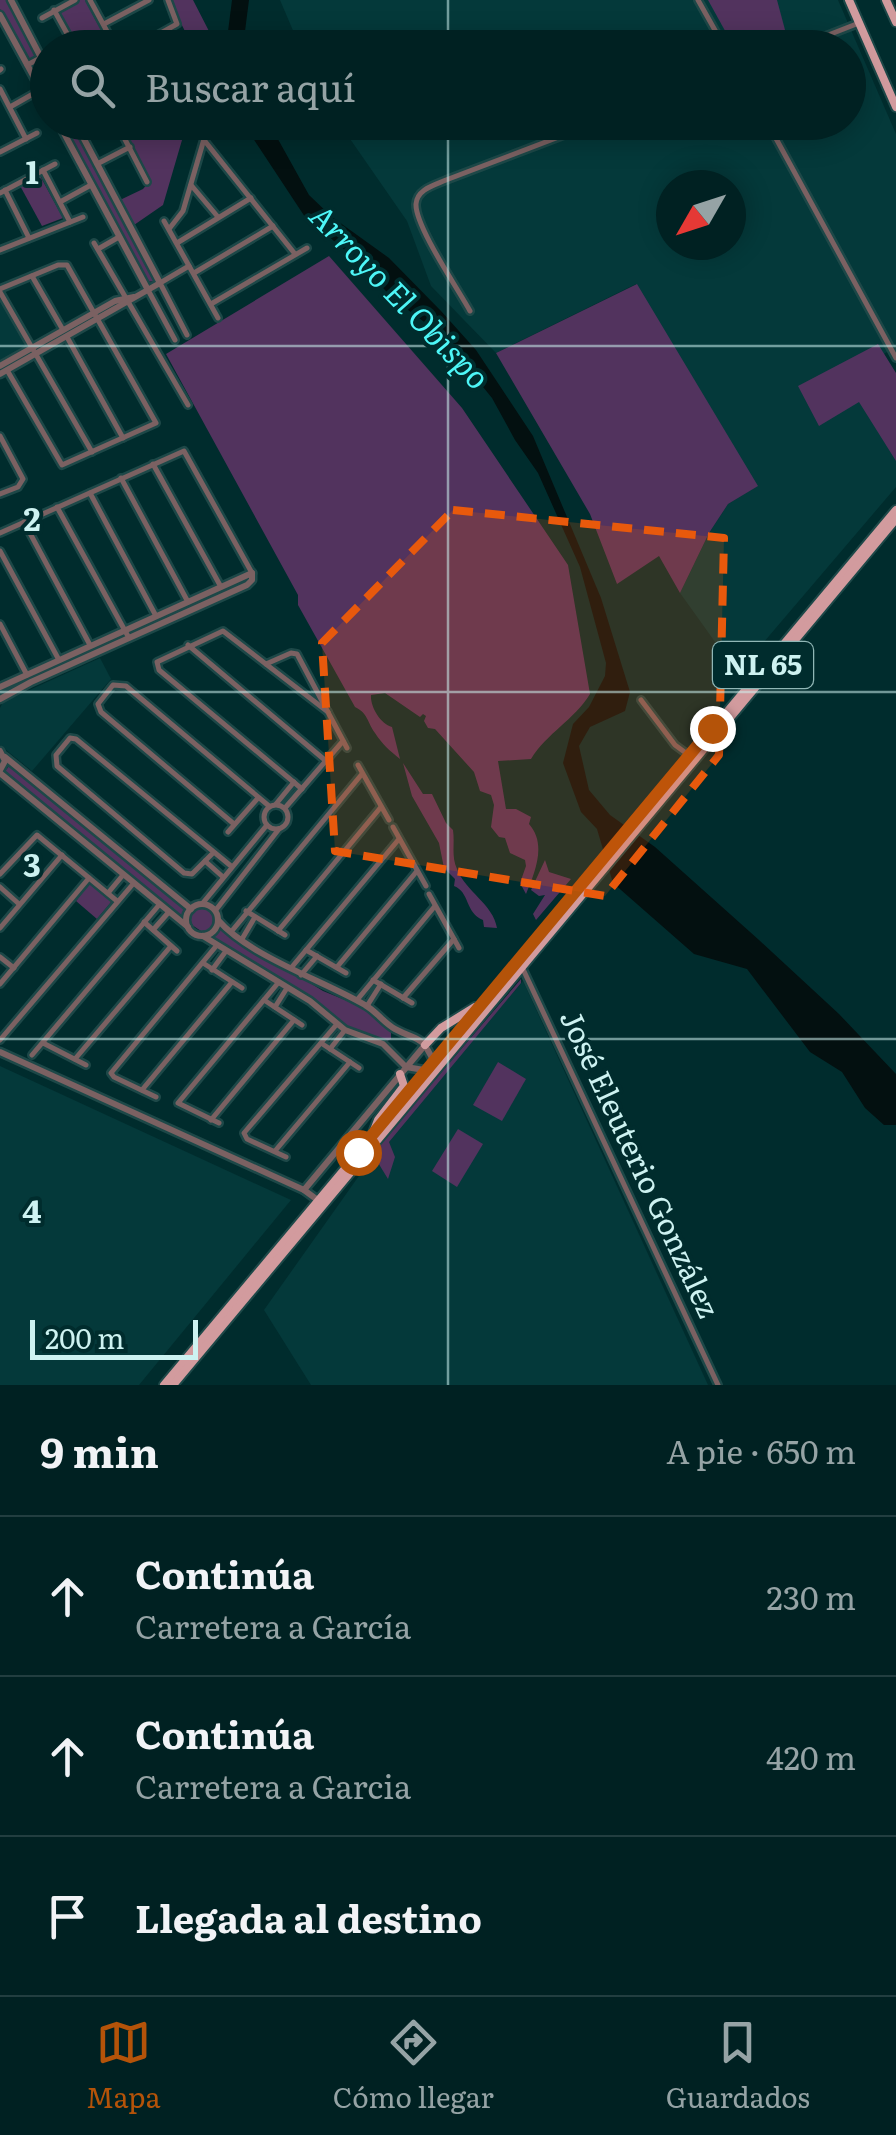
<!DOCTYPE html>
<html lang="es">
<meta charset="utf-8">
<style>
:root{--surface:#002122;--page:#0a292a;--text:#f1f3f6;--muted:#95a3a5;--line:#223e40;--accent:#b45309}
body{margin:0;font-family:Literata,serif;background:var(--page);color:var(--text)}
.compass{position:absolute;left:656px;top:170px;width:90px;height:90px;border-radius:50%;background:var(--surface);box-shadow:0 5px 25px #0003;rotate:231deg}
.scale{position:absolute;left:30px;bottom:25px;width:168px;box-sizing:border-box;padding-left:10px;border:5px solid #cdf2f1;border-top:0;font-size:28px;line-height:35px;white-space:nowrap;color:#cdf2f1;-webkit-text-stroke:8px #002c2d;paint-order:stroke}
.stop{position:absolute;width:30px;height:30px;margin:-22px;border:8px solid #b45309;border-radius:50%;background:#fff}
.stop.end{background:#b45309;border-color:#fff;box-shadow:0 2px 10px #0008}
.list{margin:0;padding:0;list-style:none}
h2{display:flex;justify-content:space-between;align-items:center;height:130px;margin:0;padding:0 40px;font-size:42px}
h2 small{font-size:32px;font-weight:400;color:var(--muted)}
.list li{display:grid;grid-template-columns:65px 1fr auto;gap:30px;align-items:center;box-sizing:border-box;height:160px;padding:0 40px;border-top:2px solid var(--line)}
.list b{display:block;font-size:38px;white-space:nowrap}
.list p{margin:0;font-size:32px;white-space:nowrap;color:var(--muted)}
.list em{font-size:32px;font-style:normal;color:var(--muted)}
.icon{flex:none;width:55px;height:55px;fill:none;stroke:currentColor;stroke-width:2;stroke-linecap:round;stroke-linejoin:round}
.map{position:relative;flex:none;width:896px;height:1385px;overflow:hidden}
.search{position:absolute;background:var(--surface);box-shadow:0 5px 25px #0003;left:30px;right:30px;top:30px;height:110px;display:flex;align-items:center;gap:25px;box-sizing:border-box;padding:0 35px;border-radius:55px;color:var(--muted);font-size:38px}
.sheet{height:610px;background:var(--surface)}
nav{display:flex;justify-content:space-around;align-items:center;box-sizing:border-box;height:140px;border-top:2px solid var(--line);background:var(--surface);font-size:28px;color:var(--muted)}
nav a{display:grid;justify-items:center;gap:5px}
nav .on{color:var(--accent)}
.map>svg:first-child{display:block}
.built{fill:#04393a;fill-rule:evenodd}
.green{fill:#52335e}
.water{fill:#031010}
.lines{fill:none;stroke-linecap:round;stroke-linejoin:round}
.minor-casing{stroke:#1d4848;stroke-width:10}
.tertiary-casing{stroke:#1d4848;stroke-width:11}
.primary-casing{stroke:#1d4848;stroke-width:12}
.minor{stroke:#7b6162;stroke-width:5}
.tertiary{stroke:#7b6162;stroke-width:6}
.primary{stroke:#d29b9e;stroke-width:8}
.route{stroke:#b45309;stroke-width:12}
.marked{fill:#e8590c;fill-opacity:0.2;stroke:#e8590c;stroke-width:8;stroke-dasharray:20 12;stroke-linejoin:round}
.grid{fill:none;stroke:#cdf2f1;stroke-width:2.5;stroke-opacity:0.55}
.labels{text-anchor:middle;stroke-width:8;stroke-linejoin:round;paint-order:stroke}
.shield{fill:#002c2d;stroke:#90b7b6;stroke-width:2.5}
.shield-label{font-size:28px;font-weight:bold;fill:#cdf2f1}
.street-label{font-size:30px;fill:#cdf2f1;stroke:#002c2d}
.water-label{font-size:32px;font-style:italic;fill:#4df6f7;stroke:#002c2d}
.grid-label{font-size:32px;text-anchor:middle;font-weight:bold;fill:#cdf2f1;stroke:#002c2d;stroke-width:8;stroke-linejoin:round;paint-order:stroke}
</style>
<div class="map">
<svg width="896" height="1385" viewBox="0 0 896 1385">
<rect width="100%" height="100%" fill="#002c2d"/>
<g class="built">
<path d="M 280,0 L 838,0 L 896,134 L 896,346 L 884,354 L 896,375 L 896,487 L 746,663 L 728,660 L 680,593 L 709,533 L 728,504 L 757,486 L 636,284 L 496,353 L 431,286 L 407,221 L 339,123 L 848,122 L 848,48 L 300,47 ZM 671,185 L 731,185 L 731,245 L 671,245 Z"/>
<path d="M 0,298 L 28,346 L 0,360 Z"/>
<path d="M 100,658 L 111,679 L 32,771 L 0,745 L 0,708 L 3,702 Z"/>
<path d="M 523,981 L 708,1385 L 311,1385 L 264,1310 L 378,1149 Z"/>
<path d="M 0,1066 L 291,1200 L 139,1385 L 0,1385 Z"/>
</g>
<g class="green">
<path d="M 0,0 L 8,0 L 36,52 L 36,60 L 32,62 L 27,59 L 0,9 Z"/>
<path d="M 73,0 L 85,0 L 110,47 L 76,47 L 56,9 Z"/>
<path d="M 169,0 L 193,0 L 212,37 L 209,47 L 186,47 L 188,37 Z"/>
<path d="M 708,0 L 777,0 L 788,41 L 769,47 L 734,47 Z"/>
<path d="M 61,123 L 74,123 L 157,277 L 155,281 L 145,282 Z"/>
<path d="M 146,123 L 187,123 L 163,205 L 134,225 L 120,200 L 143,189 L 149,182 L 124,134 Z"/>
<path d="M 38,172 L 63,218 L 42,226 L 18,182 Z"/>
<path d="M 329,256 L 462,408 L 568,565 L 590,694 C 574,720 547,733 531,759 L 498,761 L 506,809 L 516,809 L 531,817 L 529,824 C 547,844 535,872 526,894 L 520,883 L 526,866 L 525,860 L 510,853 L 505,838 L 499,837 L 491,827 L 494,805 L 491,795 L 480,791 L 474,772 L 435,729 L 428,728 L 424,721 L 426,716 L 423,714 L 420,717 L 385,693 L 371,695 C 370,706 380,724 392,727 L 400,759 C 390,751 382,744 375,733 C 367,722 368,713 355,707 L 298,605 L 298,595 L 166,354 Z"/>
<path d="M 637,284 L 758,486 L 728,504 L 709,533 L 680,593 L 659,556 L 617,584 L 590,514 L 496,353 Z"/>
<path d="M 878,344 L 896,373 L 896,461 L 859,402 L 819,426 L 798,386 Z"/>
<path d="M 403,763 L 423,794 L 432,794 L 446,823 L 453,830 C 455,844 451,856 457,869 C 466,892 493,904 497,928 L 484,927 L 483,920 C 465,913 470,892 454,886 L 455,879 L 444,868 L 439,843 L 412,796 Z"/>
<path d="M 10,765 L 173,900 C 201,905 210,905 225,931 L 323,991 L 362,1007 L 391,1032 L 391,1039 L 385,1042 L 342,1025 L 192,925 L 5,771 Z"/>
<path d="M 545,860 L 549,872 L 571,879 L 536,920 L 533,914 L 545,895 L 539,896 L 531,890 Z"/>
<path d="M 90,882 L 112,901 L 97,919 L 76,901 Z"/>
<path d="M 521,979 L 521,983 L 389,1142 L 395,1157 L 388,1179 L 377,1161 L 375,1150 Z"/>
<path d="M 498,1062 L 526,1079 L 502,1121 L 473,1105 Z"/>
<path d="M 458,1129 L 483,1144 L 457,1187 L 432,1171 Z"/>
</g>
<g class="water">
<path d="M 232,0 L 249,0 L 243,47 L 226,47 Z"/>
<path d="M 243,123 L 269,123 L 309,195 L 332,217 L 389,258 L 441,311 L 476,350 L 533,436 L 601,598 L 630,692 L 625,711 L 590,727 L 579,746 L 589,790 L 610,815 L 655,847 L 759,940 L 839,1014 L 896,1074 L 896,1125 L 884,1125 L 865,1108 L 842,1072 L 810,1052 L 747,969 L 694,954 L 613,883 L 597,829 L 581,812 L 563,763 L 573,724 L 589,707 L 605,676 L 606,663 L 580,567 L 538,473 L 515,440 L 492,398 L 439,333 L 392,298 L 363,265 L 305,217 Z"/>
</g>
<g class="lines">
<defs>
<g id="minor">
<path d="M 90,0 L 116,48"/>
<path d="M 698,0 L 725,48"/>
<path d="M 54,10 L 75,48"/>
<path d="M 42,18 L 75,0"/>
<path d="M 104,24 L 149,0"/>
<path d="M 134,48 L 177,24 L 168,0"/>
<path d="M 795,48 L 859,23"/>
<path d="M 27,65 L 48,54"/>
<path d="M 0,70 L 1,69"/>
<path d="M 0,89 L 26,139"/>
<path d="M 10,107 L 40,90"/>
<path d="M 116,122 L 147,182"/>
<path d="M 767,122 L 896,358"/>
<path d="M 123,135 L 146,122"/>
<path d="M 204,140 L 295,254"/>
<path d="M 0,152 L 37,133"/>
<path d="M 97,164 L 130,147"/>
<path d="M 43,170 L 70,222"/>
<path d="M 191,185 L 218,217"/>
<path d="M 5,190 L 29,238"/>
<path d="M 0,193 L 55,164"/>
<path d="M 60,202 L 91,185"/>
<path d="M 164,221 L 218,318"/>
<path d="M 169,229 L 183,211 L 209,122"/>
<path d="M 94,243 L 188,405"/>
<path d="M 177,243 L 251,198"/>
<path d="M 98,249 L 119,237"/>
<path d="M 0,250 L 83,217"/>
<path d="M 194,273 L 273,226"/>
<path d="M 32,276 L 63,330"/>
<path d="M 0,289 L 58,265 L 67,265 L 156,423 L 62,465 L 7,370"/>
<path d="M 148,290 L 175,340"/>
<path d="M 0,292 L 92,452"/>
<path d="M 211,304 L 307,248"/>
<path d="M 470,311 C 458,289 415,226 416,204 C 417,189 435,185 446,180 L 598,122"/>
<path d="M 187,335 L 160,283 L 189,266"/>
<path d="M 67,337 L 123,438"/>
<path d="M 0,436 L 23,479 L 18,487 L 0,494"/>
<path d="M 153,464 L 221,587"/>
<path d="M 121,478 L 188,602"/>
<path d="M 90,493 L 156,616"/>
<path d="M 57,507 L 129,638"/>
<path d="M 24,522 L 90,645"/>
<path d="M 0,533 L 184,451 L 252,573"/>
<path d="M 0,551 L 59,660"/>
<path d="M 0,624 L 27,675"/>
<path d="M 188,645 L 326,761"/>
<path d="M 266,664 L 291,653 L 297,654 L 347,748"/>
<path d="M 641,700 L 675,745 L 690,756"/>
<path d="M 358,765 L 389,820"/>
<path d="M 302,789 L 159,670 L 157,662 L 223,631 L 328,712"/>
<path d="M 276,804 L 294,782"/>
<circle cx="276" cy="817" r="12"/>
<path d="M 285,808 L 343,741"/>
<path d="M 234,824 L 101,712 L 98,704 L 113,685 L 126,686 L 269,806"/>
<path d="M 393,827 L 426,886"/>
<path d="M 228,832 L 258,798"/>
<path d="M 214,852 L 192,874 L 184,873 L 57,766 L 56,755 L 70,738 L 76,739 L 231,866"/>
<path d="M 205,861 L 223,877"/>
<path d="M 0,874 L 37,835 L 117,901"/>
<path d="M 0,887 L 19,904"/>
<path d="M 108,893 L 123,875"/>
<path d="M 429,894 L 459,948"/>
<path d="M 202,904 L 267,825"/>
<path d="M 215,911 L 279,829"/>
<path d="M 246,911 L 285,935"/>
<path d="M 144,922 L 177,951"/>
<path d="M 0,928 L 62,855"/>
<path d="M 153,930 L 168,913"/>
<path d="M 278,931 L 381,807"/>
<path d="M 231,932 L 362,774"/>
<path d="M 242,939 L 255,917"/>
<path d="M 306,950 L 346,973"/>
<path d="M 0,957 L 14,968"/>
<path d="M 203,963 L 242,988"/>
<path d="M 337,967 L 417,871"/>
<path d="M 522,967 L 718,1385"/>
<path d="M 291,968 L 399,839"/>
<path d="M 212,970 L 226,951"/>
<path d="M 301,975 L 317,956"/>
<path d="M 373,980 L 412,1003"/>
<path d="M 0,984 L 89,878"/>
<path d="M 403,998 L 454,939"/>
<path d="M 264,1000 L 302,1025"/>
<path d="M 357,1000 L 435,906"/>
<path d="M 367,1006 L 381,984"/>
<path d="M 275,1007 L 287,988"/>
<path d="M 0,1040 L 133,884"/>
<path d="M 43,1043 L 86,1065"/>
<path d="M 321,1043 L 359,1068"/>
<path d="M 330,1049 L 345,1030"/>
<path d="M 32,1055 L 159,905"/>
<path d="M 75,1059 L 171,946"/>
<path d="M 142,1090 L 232,982"/>
<path d="M 156,1097 L 114,1077 L 111,1073 L 217,945"/>
<path d="M 211,1120 L 294,1020"/>
<path d="M 219,1123 L 178,1103 L 278,983"/>
<path d="M 275,1151 L 350,1062"/>
<path d="M 286,1157 L 247,1139 L 244,1133 L 337,1024"/>
</g>
<g id="tertiary">
<path d="M 11,0 L 48,71"/>
<path d="M 0,15 L 48,103"/>
<path d="M 58,122 L 148,290"/>
<path d="M 0,366 L 115,301 L 134,297"/>
<path d="M 0,374 L 160,283 L 75,122"/>
<path d="M 0,687 L 252,573"/>
<path d="M 0,699 L 31,682 L 247,585 L 252,580 L 252,573"/>
<path d="M 0,751 L 5,761 L 0,770"/>
<path d="M 5,757 L 191,909"/>
<path d="M 0,773 L 188,927"/>
<circle cx="202" cy="920" r="16"/>
<path d="M 218,920 C 249,956 324,981 365,1005 C 376,1011 384,1023 395,1029 C 419,1042 420,1033 434,1062"/>
<path d="M 203,936 L 310,1001 L 345,1030 L 383,1044 L 406,1067 L 430,1071"/>
<path d="M 0,1052 L 304,1190 L 319,1201"/>
<path d="M 304,1190 L 425,1045"/>
</g>
<g id="primary">
<path d="M 849,0 L 896,107"/>
<path d="M 886,0 L 896,22"/>
<path d="M 425,1045 L 441,1028 L 475,1007"/>
<path d="M 373,1133 L 378,1120 L 404,1086 L 400,1074"/>
<path d="M 164,1385 L 896,510"/>
<path d="M 173,1385 L 896,519"/>
</g>
</defs>
<use href="#minor" class="minor-casing"/>
<use href="#tertiary" class="tertiary-casing"/>
<use href="#primary" class="primary-casing"/>
<use href="#minor" class="minor"/>
<use href="#tertiary" class="tertiary"/>
<use href="#primary" class="primary"/>
</g>
<g class="lines">
<path class="route" d="M 358,1152 L 712,728"/>
</g>
<path class="marked" d="M 453,510 L 724,538 L 719,755 L 605,896 L 335,851 L 322,643 Z"/>
<path class="grid" d="M 448,0 L 448,48M 448,122 L 448,1385M 0,346 L 896,346M 0,692 L 896,692M 0,1039 L 896,1039"/>
<g class="labels">
<rect class="shield" x="713" y="642" width="100" height="46" rx="8"/>
<g class="shield-label">
<text x="763" y="675">NL 65</text>
</g>
<g class="street-label">
<text transform="translate(639 1164) rotate(65)" y="10">José Eleuterio González</text>
</g>
<g class="water-label">
<text transform="translate(399 297) rotate(46)" y="11">Arroyo El Obispo</text>
</g>
</g>
<g class="grid-label">
<text x="32" y="184">1</text>
<text x="32" y="531">2</text>
<text x="32" y="877">3</text>
<text x="32" y="1223">4</text>
</g>
</svg>
<svg class="compass" viewBox="-18 -18 36 36"><path d="M0-13l5 13h-10z" fill="#e53935"/><path d="M0 13l5-13h-10z" fill="#95a3a5"/></svg>
<div class="scale">200 m</div>
<div class="stop" style="left:358px;top:1152px"></div>
<div class="stop end" style="left:712px;top:728px"></div>
<div class="search"><svg class="icon" aria-label="search" viewBox="0 0 24 24"><circle cx="10" cy="10" r="6"/><path d="M15 15l6 6"/></svg>Buscar aquí</div>
</div>
<section class="sheet">
<h2>9 min<small>A pie · 650 m</small></h2>
<ul class="list">
<li><svg class="icon" aria-label="ahead" viewBox="0 0 24 24"><path d="M12 20V5M6 11l6-6 6 6"/></svg><div><b>Continúa</b><p>Carretera a García</p></div><em>230 m</em></li>
<li><svg class="icon" aria-label="ahead" viewBox="0 0 24 24"><path d="M12 20V5M6 11l6-6 6 6"/></svg><div><b>Continúa</b><p>Carretera a Garcia</p></div><em>420 m</em></li>
<li><svg class="icon" aria-label="arrive" viewBox="0 0 24 24"><path d="M6 21V4h12l-3 4 3 4H6"/></svg><div><b>Llegada al destino</b></div></li>
</ul>
</section>
<nav>
<a class="on"><svg class="icon" aria-label="map" viewBox="0 0 24 24"><path d="M3 6l6-2 6 2 6-2v14l-6 2-6-2-6 2zM9 4v14M15 6v14"/></svg>Mapa</a>
<a><svg class="icon" aria-label="directions" viewBox="0 0 24 24"><path d="M12 3l9 9-9 9-9-9zM9 14v-3h6M13 9l2 2-2 2"/></svg>Cómo llegar</a>
<a><svg class="icon" aria-label="saved" viewBox="0 0 24 24"><path d="M7 4h10v16l-5-4-5 4z"/></svg>Guardados</a>
</nav>
